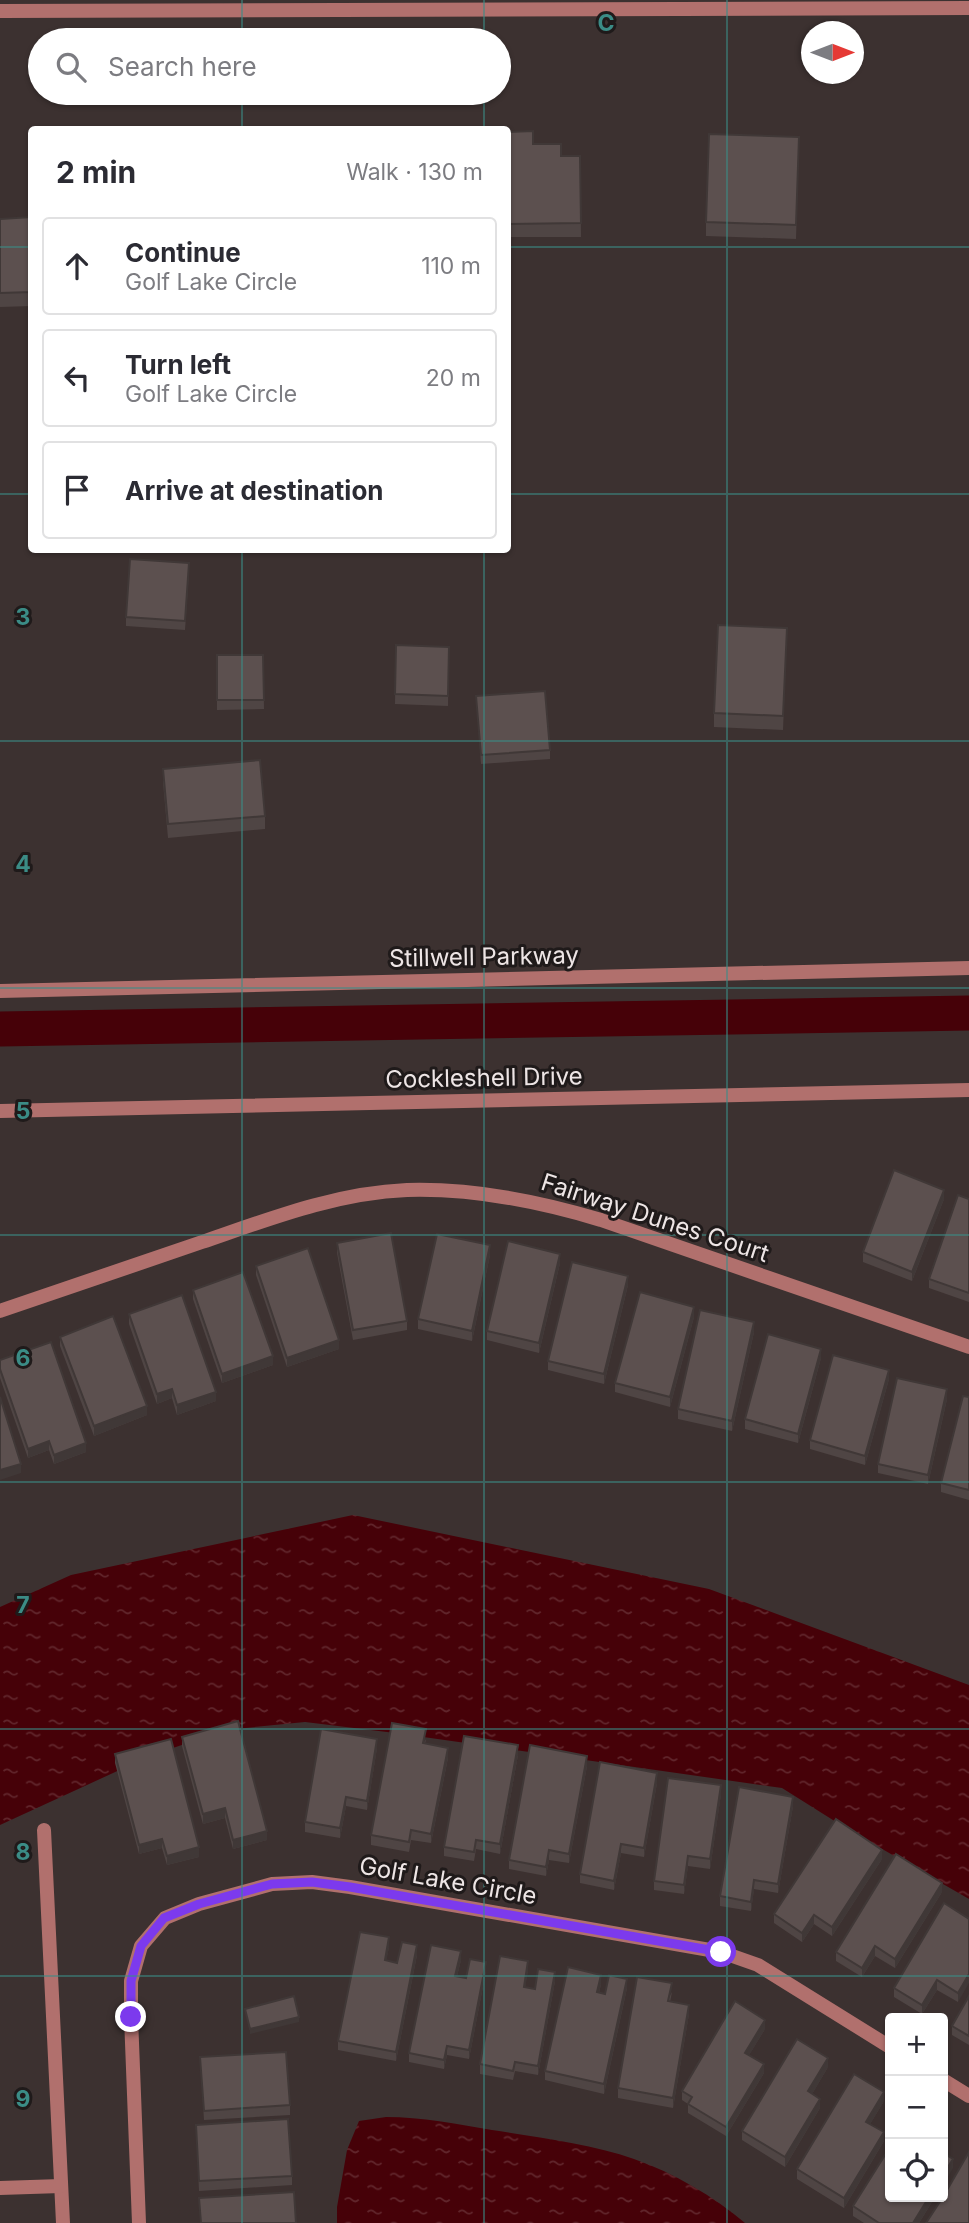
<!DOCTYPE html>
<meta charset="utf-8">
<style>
:root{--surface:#fff;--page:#f7f7f7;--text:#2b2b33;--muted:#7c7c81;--line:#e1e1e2}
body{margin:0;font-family:Inter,sans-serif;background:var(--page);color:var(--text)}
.controls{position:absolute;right:21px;bottom:21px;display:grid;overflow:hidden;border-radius:7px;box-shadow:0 2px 5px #0004}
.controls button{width:63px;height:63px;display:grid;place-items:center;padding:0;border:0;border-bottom:2px solid var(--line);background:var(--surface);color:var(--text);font:35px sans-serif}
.compass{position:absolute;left:801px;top:21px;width:63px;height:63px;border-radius:50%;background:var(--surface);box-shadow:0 2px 5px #0004;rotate:90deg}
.stop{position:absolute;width:21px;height:21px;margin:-16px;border:5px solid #7c3aed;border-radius:50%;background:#fff}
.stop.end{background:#7c3aed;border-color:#fff;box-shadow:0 2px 7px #0008}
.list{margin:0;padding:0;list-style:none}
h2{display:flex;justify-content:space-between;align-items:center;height:91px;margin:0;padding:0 28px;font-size:30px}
h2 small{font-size:23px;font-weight:400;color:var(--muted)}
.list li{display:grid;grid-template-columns:46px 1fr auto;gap:21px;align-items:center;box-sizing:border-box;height:98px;margin:0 14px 14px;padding:0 14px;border:2px solid var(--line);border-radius:7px}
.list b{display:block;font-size:26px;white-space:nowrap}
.list p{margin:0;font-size:23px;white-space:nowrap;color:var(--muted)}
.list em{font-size:23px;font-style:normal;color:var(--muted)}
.icon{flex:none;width:38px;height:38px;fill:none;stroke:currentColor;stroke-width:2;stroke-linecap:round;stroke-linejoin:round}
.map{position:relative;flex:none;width:969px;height:2223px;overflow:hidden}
.search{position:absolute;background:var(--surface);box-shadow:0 2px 5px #0004;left:28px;top:28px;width:483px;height:77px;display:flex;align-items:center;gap:18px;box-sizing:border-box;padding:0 24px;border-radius:38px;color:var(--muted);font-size:26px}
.panel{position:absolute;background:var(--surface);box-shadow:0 2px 5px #0004;left:28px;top:126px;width:483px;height:427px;border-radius:7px}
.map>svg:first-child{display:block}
.water{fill:url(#water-ripples)}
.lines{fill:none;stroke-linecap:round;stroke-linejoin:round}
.canal{stroke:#460108;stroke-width:35}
.lane{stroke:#b1706d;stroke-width:14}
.street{stroke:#b1706d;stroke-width:14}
.wall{fill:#4f4544}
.shaded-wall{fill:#403837}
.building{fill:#5c504f;stroke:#403837;stroke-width:2}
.route{stroke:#7c3aed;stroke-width:9}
.grid{fill:none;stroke:#3b8c86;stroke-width:2;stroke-opacity:0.55}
.labels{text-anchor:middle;stroke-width:6;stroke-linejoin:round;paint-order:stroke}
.street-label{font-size:24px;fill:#ede5e5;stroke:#1f1a1a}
.grid-label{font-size:23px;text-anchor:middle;font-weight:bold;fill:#3b8c86;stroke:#1f1a1a;stroke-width:6;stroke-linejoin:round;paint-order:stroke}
</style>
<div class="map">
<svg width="969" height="2223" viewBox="0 0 969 2223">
<defs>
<pattern id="water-ripples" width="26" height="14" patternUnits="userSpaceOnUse" patternTransform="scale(1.75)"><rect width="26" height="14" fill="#460108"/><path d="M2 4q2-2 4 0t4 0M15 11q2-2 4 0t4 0" fill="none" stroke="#61262c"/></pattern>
</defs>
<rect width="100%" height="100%" fill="#3c3130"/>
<g class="water">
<path d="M 353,1515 L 709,1589 L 969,1685 L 969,1899 L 844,1827 L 782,1788 L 395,1733 L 305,1722 L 225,1730 L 150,1756 L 0,1825 L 0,1607 L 71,1575 Z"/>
<path d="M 386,2117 C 422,2117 457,2124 492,2130 C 537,2137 592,2144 634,2159 C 674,2173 713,2196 745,2223 L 337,2223 L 337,2207 L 347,2150 L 359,2121 Z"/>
</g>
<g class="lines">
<path class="canal" d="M 0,1029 L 969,1013"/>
<g class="lane">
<path d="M 44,1830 L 63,2223"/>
<path d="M 0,2188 L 61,2186"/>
</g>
<g class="street">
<path d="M 0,11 L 969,8"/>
<path d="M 0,991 L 969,968"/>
<path d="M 0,1111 L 969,1090"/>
<path d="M 0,1311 C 67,1288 134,1265 202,1242 C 269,1219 335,1193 407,1190 C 474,1188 538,1201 601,1220 L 969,1347"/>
<path d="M 943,2080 L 969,2096"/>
<path d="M 139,2223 L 131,2017 L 131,1981 L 141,1946 L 165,1918 L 199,1904 L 272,1884 L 312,1882 L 350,1887 L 721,1952 L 758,1965 L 890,2047"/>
</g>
</g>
<g class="wall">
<path d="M 508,132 L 533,144 L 561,156 L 580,156 L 581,237 L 508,237 Z"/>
<path d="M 799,137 L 796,239 L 706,236 L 706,222 Z"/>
<path d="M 32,217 L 32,306 L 0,307 L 0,219 Z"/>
<path d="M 189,572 L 185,630 L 126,626 L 126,617 Z"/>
<path d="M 787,628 L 783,730 L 714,727 L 714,713 Z"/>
<path d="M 396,645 L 449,647 L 448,706 L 395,704 Z"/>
<path d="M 217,655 L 263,655 L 264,709 L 217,710 Z"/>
<path d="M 476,696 L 550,750 L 550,759 L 481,764 Z"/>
<path d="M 163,769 L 265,816 L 265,829 L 168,838 L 163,782 Z"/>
<path d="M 944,1199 L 912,1281 L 863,1262 L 863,1252 Z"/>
<path d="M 969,1199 L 969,1302 L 929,1288 L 929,1279 Z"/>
<path d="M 337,1243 L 407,1321 L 407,1330 L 353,1340 L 337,1253 Z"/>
<path d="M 490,1255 L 472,1341 L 418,1329 L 418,1319 Z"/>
<path d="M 560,1263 L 539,1353 L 487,1340 L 487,1331 Z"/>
<path d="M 256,1266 L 339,1349 L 287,1367 L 256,1275 Z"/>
<path d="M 628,1285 L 604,1384 L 548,1370 L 548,1361 Z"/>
<path d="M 193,1290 L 273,1365 L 222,1383 L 193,1299 Z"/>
<path d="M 129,1314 L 216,1401 L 177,1415 L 172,1398 L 157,1404 L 129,1324 Z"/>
<path d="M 694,1317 L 670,1407 L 615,1392 L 615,1383 Z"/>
<path d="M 754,1332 L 732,1431 L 678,1419 L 678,1409 Z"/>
<path d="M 60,1337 L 147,1415 L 94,1436 L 60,1346 Z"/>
<path d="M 821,1358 L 798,1443 L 745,1429 L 745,1419 Z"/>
<path d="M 0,1360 L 86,1452 L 54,1464 L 49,1450 L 28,1458 L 0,1378 Z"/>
<path d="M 889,1379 L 865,1465 L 810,1449 L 810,1440 Z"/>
<path d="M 969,1397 L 969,1500 L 941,1492 L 941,1483 Z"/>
<path d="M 947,1399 L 928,1484 L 878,1473 L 878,1464 Z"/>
<path d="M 182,1737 L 267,1840 L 233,1849 L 225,1818 L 203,1824 L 182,1746 Z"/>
<path d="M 426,1739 L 425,1744 L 448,1758 L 431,1843 L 411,1840 L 409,1852 L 371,1845 L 371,1835 Z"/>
<path d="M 377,1748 L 367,1810 L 346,1806 L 340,1838 L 305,1832 L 305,1822 Z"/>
<path d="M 115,1754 L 199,1857 L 167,1865 L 162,1848 L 139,1854 L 115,1763 Z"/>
<path d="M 518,1755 L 500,1854 L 476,1849 L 474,1861 L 444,1856 L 444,1847 Z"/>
<path d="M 587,1766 L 569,1863 L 549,1860 L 546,1876 L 509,1869 L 509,1860 Z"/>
<path d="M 657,1783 L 644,1857 L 621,1853 L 614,1890 L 580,1883 L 580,1874 Z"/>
<path d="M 721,1794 L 710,1869 L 688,1866 L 684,1894 L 654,1890 L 654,1881 Z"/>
<path d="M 793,1806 L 778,1893 L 754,1889 L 751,1911 L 720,1906 L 720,1896 Z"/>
<path d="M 882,1859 L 832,1936 L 814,1924 L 802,1942 L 774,1923 L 774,1914 Z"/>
<path d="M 942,1892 L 895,1968 L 875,1956 L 862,1977 L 836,1961 L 836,1952 Z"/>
<path d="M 969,1919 L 958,2002 L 937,1990 L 922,2014 L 894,1997 L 894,1988 Z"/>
<path d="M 389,1947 L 386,1960 L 397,1963 L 417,1955 L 396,2061 L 338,2050 L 338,2041 Z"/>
<path d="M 461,1960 L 457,1976 L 466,1978 L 486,1971 L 469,2059 L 447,2055 L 444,2069 L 409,2062 L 409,2053 Z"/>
<path d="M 528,1970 L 525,1987 L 535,1989 L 555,1981 L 538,2075 L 515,2071 L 513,2080 L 480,2074 L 480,2064 Z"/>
<path d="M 601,1984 L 599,1993 L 605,1994 L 627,1988 L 604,2094 L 545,2080 L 545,2071 Z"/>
<path d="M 672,1992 L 670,2002 L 689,2014 L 673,2108 L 618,2098 L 618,2088 Z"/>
<path d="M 969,1996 L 969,2045 L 952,2035 L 952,2026 Z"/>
<path d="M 765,2029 L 749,2055 L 764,2073 L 726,2136 L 688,2113 L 688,2104 L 682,2100 L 682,2091 Z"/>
<path d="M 200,2057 L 290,2105 L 290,2115 L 204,2120 Z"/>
<path d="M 828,2067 L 812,2094 L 820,2108 L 785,2167 L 742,2140 L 742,2131 Z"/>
<path d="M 884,2101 L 870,2124 L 884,2141 L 844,2208 L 797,2179 L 797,2169 Z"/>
<path d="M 196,2125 L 292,2176 L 292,2185 L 199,2191 Z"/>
<path d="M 890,2197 L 935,2197 L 919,2223 L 864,2223 L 853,2216 L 853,2206 Z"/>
</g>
<g class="shaded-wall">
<path d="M 944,1190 L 944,1199 L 912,1281 L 912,1272 Z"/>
<path d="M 490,1245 L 490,1255 L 472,1341 L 472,1331 Z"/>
<path d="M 560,1254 L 560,1263 L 539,1353 L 539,1343 Z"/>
<path d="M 628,1276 L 628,1285 L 604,1384 L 604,1374 Z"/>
<path d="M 694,1307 L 694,1317 L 670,1407 L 670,1397 Z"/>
<path d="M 754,1322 L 754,1332 L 732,1431 L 732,1421 Z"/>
<path d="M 339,1340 L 339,1349 L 287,1367 L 287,1358 Z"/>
<path d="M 821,1349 L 821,1358 L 798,1443 L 798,1434 Z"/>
<path d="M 273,1356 L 273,1365 L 222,1383 L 222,1374 Z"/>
<path d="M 889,1370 L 889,1379 L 865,1465 L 865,1456 Z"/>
<path d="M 172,1389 L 172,1398 L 157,1404 L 157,1394 Z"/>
<path d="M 947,1389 L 947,1399 L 928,1484 L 928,1475 Z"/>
<path d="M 216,1392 L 216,1401 L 177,1415 L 177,1405 Z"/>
<path d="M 147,1406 L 147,1415 L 94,1436 L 94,1426 Z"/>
<path d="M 49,1441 L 49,1450 L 28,1458 L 28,1449 Z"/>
<path d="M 86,1443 L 86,1452 L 54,1464 L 54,1455 Z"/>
<path d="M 21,1464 L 21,1473 L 0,1480 L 0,1470 Z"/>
<path d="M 377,1739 L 377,1748 L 367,1810 L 367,1801 Z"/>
<path d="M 518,1745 L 518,1755 L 500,1854 L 500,1844 Z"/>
<path d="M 448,1748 L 448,1758 L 431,1843 L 431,1834 Z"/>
<path d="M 587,1756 L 587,1766 L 569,1863 L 569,1854 Z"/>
<path d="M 657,1773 L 657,1783 L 644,1857 L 644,1848 Z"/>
<path d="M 721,1785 L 721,1794 L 710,1869 L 710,1859 Z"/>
<path d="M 346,1797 L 346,1806 L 340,1838 L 340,1828 Z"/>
<path d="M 793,1797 L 793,1806 L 778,1893 L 778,1884 Z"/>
<path d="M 225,1808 L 225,1818 L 203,1824 L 203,1814 Z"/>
<path d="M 267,1831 L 267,1840 L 233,1849 L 233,1840 Z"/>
<path d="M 162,1839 L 162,1848 L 139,1854 L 139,1845 Z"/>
<path d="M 621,1844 L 621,1853 L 614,1890 L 614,1881 Z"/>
<path d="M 199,1847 L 199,1857 L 167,1865 L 167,1856 Z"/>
<path d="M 549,1850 L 549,1860 L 546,1876 L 546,1867 Z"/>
<path d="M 882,1850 L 882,1859 L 832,1936 L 832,1927 Z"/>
<path d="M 688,1856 L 688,1866 L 684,1894 L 684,1885 Z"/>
<path d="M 754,1880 L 754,1889 L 751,1911 L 751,1902 Z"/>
<path d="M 942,1883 L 942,1892 L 895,1968 L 895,1959 Z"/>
<path d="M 814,1915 L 814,1924 L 802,1942 L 802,1933 Z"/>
<path d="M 389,1937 L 389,1947 L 385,1969 L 385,1960 Z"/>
<path d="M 417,1945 L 417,1955 L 396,2061 L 396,2052 Z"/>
<path d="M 875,1946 L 875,1956 L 862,1977 L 862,1968 Z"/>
<path d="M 461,1951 L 461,1960 L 455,1985 L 455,1976 Z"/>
<path d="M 528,1961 L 528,1970 L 524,1996 L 524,1987 Z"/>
<path d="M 486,1962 L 486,1971 L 469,2059 L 469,2050 Z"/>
<path d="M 555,1972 L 555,1981 L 538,2075 L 538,2066 Z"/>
<path d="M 969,1974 L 969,1983 L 958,2002 L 958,1993 Z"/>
<path d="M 601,1975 L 601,1984 L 597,2002 L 597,1992 Z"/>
<path d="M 627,1979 L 627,1988 L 604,2094 L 604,2084 Z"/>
<path d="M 937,1980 L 937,1990 L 922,2014 L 922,2005 Z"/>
<path d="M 689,2005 L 689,2014 L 673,2108 L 673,2098 Z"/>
<path d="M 299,2017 L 299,2022 L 250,2034 L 250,2029 Z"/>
<path d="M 765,2020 L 765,2029 L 745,2062 L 745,2053 Z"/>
<path d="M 447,2046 L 447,2055 L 444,2069 L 444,2060 Z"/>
<path d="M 828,2058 L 828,2067 L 808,2101 L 808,2091 Z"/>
<path d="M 764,2064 L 764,2073 L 726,2136 L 726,2127 Z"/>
<path d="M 884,2092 L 884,2101 L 866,2131 L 866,2122 Z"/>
<path d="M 820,2099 L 820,2108 L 785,2167 L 785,2157 Z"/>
<path d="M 884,2132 L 884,2141 L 844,2208 L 844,2198 Z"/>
<path d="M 946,2132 L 946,2141 L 943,2147 L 943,2137 Z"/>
<path d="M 953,2159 L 953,2168 L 943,2185 L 943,2175 Z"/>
<path d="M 929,2197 L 935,2197 L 919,2223 L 913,2223 Z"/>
</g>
<g class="building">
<path d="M 533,131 L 533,144 L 561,144 L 561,156 L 580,156 L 581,223 L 508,224 L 508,132 Z"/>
<path d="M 709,134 L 799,137 L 796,225 L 706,222 Z"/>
<path d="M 32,217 L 32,292 L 0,293 L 0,219 Z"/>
<path d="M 130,559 L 189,563 L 185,621 L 126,617 Z"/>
<path d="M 718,625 L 787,628 L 783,716 L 714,713 Z"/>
<path d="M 396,645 L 449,647 L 448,696 L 395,694 Z"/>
<path d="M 217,655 L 263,655 L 264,700 L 217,700 Z"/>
<path d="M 545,691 L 550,750 L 481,755 L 476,696 Z"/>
<path d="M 260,760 L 265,816 L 168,824 L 163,769 Z"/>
<path d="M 894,1170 L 944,1190 L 912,1272 L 863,1252 Z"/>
<path d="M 958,1195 L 969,1199 L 969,1293 L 929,1279 Z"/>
<path d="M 391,1233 L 407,1321 L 353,1330 L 337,1243 Z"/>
<path d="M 437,1234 L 490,1245 L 472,1331 L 418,1319 Z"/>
<path d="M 508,1241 L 560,1254 L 539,1343 L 487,1331 Z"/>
<path d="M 308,1248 L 339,1340 L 287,1358 L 256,1266 Z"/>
<path d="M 572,1262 L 628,1276 L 604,1374 L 548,1361 Z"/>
<path d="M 243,1272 L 273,1356 L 222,1374 L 193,1290 Z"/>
<path d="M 640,1292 L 694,1307 L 670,1397 L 615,1383 Z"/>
<path d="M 182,1295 L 216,1392 L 177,1405 L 172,1389 L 157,1394 L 129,1314 Z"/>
<path d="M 700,1310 L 754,1322 L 732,1421 L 678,1409 Z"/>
<path d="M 113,1316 L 147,1406 L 94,1426 L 60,1337 Z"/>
<path d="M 768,1334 L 821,1349 L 798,1434 L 745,1419 Z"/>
<path d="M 51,1342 L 86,1443 L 54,1455 L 49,1441 L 28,1449 L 0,1369 L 0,1360 Z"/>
<path d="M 833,1355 L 889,1370 L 865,1456 L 810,1440 Z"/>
<path d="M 897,1378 L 947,1389 L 928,1475 L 878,1464 Z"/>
<path d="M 963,1396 L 969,1397 L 969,1490 L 941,1483 Z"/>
<path d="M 0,1397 L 21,1464 L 0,1470 Z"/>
<path d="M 238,1721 L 267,1831 L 233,1840 L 225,1808 L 203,1814 L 182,1737 Z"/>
<path d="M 392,1723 L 426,1729 L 423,1743 L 448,1748 L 431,1834 L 411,1830 L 409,1842 L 371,1835 Z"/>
<path d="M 321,1729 L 377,1739 L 367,1801 L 346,1797 L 340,1828 L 305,1822 Z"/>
<path d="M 464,1736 L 518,1745 L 500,1844 L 476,1840 L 474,1852 L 444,1847 Z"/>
<path d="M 171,1739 L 199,1847 L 167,1856 L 162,1839 L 139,1845 L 115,1754 Z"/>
<path d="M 530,1745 L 587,1756 L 569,1854 L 549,1850 L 546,1867 L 509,1860 Z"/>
<path d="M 600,1762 L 657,1773 L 644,1848 L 621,1844 L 614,1881 L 580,1874 Z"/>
<path d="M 668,1778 L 721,1785 L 710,1859 L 688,1856 L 684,1885 L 654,1881 Z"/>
<path d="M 739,1787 L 793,1797 L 778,1884 L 754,1880 L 751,1902 L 720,1896 Z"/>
<path d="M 836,1819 L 882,1850 L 832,1927 L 814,1915 L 802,1933 L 774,1914 Z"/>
<path d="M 896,1854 L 942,1883 L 895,1959 L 875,1946 L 862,1968 L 836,1952 Z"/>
<path d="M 944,1903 L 969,1919 L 969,1974 L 958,1993 L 937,1980 L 922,2005 L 894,1988 Z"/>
<path d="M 360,1932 L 389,1937 L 385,1960 L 397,1963 L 402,1942 L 417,1945 L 396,2052 L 338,2041 Z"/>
<path d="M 431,1945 L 461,1951 L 455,1976 L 466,1978 L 470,1959 L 486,1962 L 469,2050 L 447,2046 L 444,2060 L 409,2053 Z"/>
<path d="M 500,1956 L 528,1961 L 524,1987 L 535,1989 L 538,1969 L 555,1972 L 538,2066 L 515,2062 L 513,2071 L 480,2064 Z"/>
<path d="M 568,1967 L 601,1975 L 597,1992 L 605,1994 L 609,1975 L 627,1979 L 604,2084 L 545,2071 Z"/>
<path d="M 637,1977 L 672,1983 L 668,2001 L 689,2005 L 673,2098 L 618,2088 Z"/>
<path d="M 294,1996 L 299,2017 L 250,2029 L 245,2009 Z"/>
<path d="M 969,1996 L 969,2036 L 952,2026 Z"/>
<path d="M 735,2001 L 765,2020 L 745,2053 L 764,2064 L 726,2127 L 688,2104 L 692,2097 L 682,2091 Z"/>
<path d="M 797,2039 L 828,2058 L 808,2091 L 820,2099 L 785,2157 L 742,2131 Z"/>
<path d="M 286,2052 L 290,2105 L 204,2111 L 200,2057 Z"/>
<path d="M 854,2074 L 884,2092 L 866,2122 L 884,2132 L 844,2198 L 797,2169 Z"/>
<path d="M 288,2119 L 292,2176 L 199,2181 L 196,2125 Z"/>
<path d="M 890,2147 L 890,2197 L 929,2197 L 913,2223 L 879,2223 L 853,2206 Z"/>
<path d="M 969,2152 L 969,2223 L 926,2223 L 943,2197 Z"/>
<path d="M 943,2153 L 953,2159 L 943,2175 Z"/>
<path d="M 294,2192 L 296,2223 L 201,2223 L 199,2198 Z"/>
</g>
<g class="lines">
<path class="route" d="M 131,2017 L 131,1981 L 141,1946 L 164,1918 L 199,1904 L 272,1884 L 312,1882 L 350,1887 L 721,1952"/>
</g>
<path class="grid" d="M 242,0 L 242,40M 484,0 L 484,40M 727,0 L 727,2223M 242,93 L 242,130M 484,93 L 484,130M 0,247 L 32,247M 508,247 L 969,247M 0,494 L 32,494M 508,494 L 969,494M 242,550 L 242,2223M 484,550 L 484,2223M 0,741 L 969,741M 0,988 L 969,988M 0,1235 L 969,1235M 0,1482 L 969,1482M 0,1729 L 969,1729M 0,1976 L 969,1976"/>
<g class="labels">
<g class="street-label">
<text transform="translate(484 957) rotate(-1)" y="8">Stillwell Parkway</text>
<text transform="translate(484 1078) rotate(-1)" y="8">Cockleshell Drive</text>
<text transform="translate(655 1218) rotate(18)" y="8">Fairway Dunes Court</text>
<text transform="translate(448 1881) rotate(10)" y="8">Golf Lake Circle</text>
</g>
</g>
<g class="grid-label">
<text x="606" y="31">C</text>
<text x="23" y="625">3</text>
<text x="23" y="872">4</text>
<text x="23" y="1119">5</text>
<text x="23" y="1366">6</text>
<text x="23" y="1613">7</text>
<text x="23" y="1860">8</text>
<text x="23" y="2107">9</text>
</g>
</svg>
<div class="controls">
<button>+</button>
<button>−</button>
<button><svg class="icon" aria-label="locate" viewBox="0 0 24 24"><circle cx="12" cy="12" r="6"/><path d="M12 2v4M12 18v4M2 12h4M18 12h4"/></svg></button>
</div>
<svg class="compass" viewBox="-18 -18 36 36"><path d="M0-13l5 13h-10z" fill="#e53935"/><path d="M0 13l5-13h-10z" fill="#7c7c81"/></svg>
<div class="stop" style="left:721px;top:1952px"></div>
<div class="stop end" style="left:131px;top:2017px"></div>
<div class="search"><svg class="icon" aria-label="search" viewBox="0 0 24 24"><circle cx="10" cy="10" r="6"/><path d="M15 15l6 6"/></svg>Search here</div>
<section class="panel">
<h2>2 min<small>Walk · 130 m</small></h2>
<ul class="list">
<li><svg class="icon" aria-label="ahead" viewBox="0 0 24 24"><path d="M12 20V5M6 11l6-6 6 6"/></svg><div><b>Continue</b><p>Golf Lake Circle</p></div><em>110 m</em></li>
<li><svg class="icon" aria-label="left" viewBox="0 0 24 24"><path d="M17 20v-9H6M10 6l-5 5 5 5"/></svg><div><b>Turn left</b><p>Golf Lake Circle</p></div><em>20 m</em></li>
<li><svg class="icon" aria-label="arrive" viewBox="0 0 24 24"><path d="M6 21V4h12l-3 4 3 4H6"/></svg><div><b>Arrive at destination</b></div></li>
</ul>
</section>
</div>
